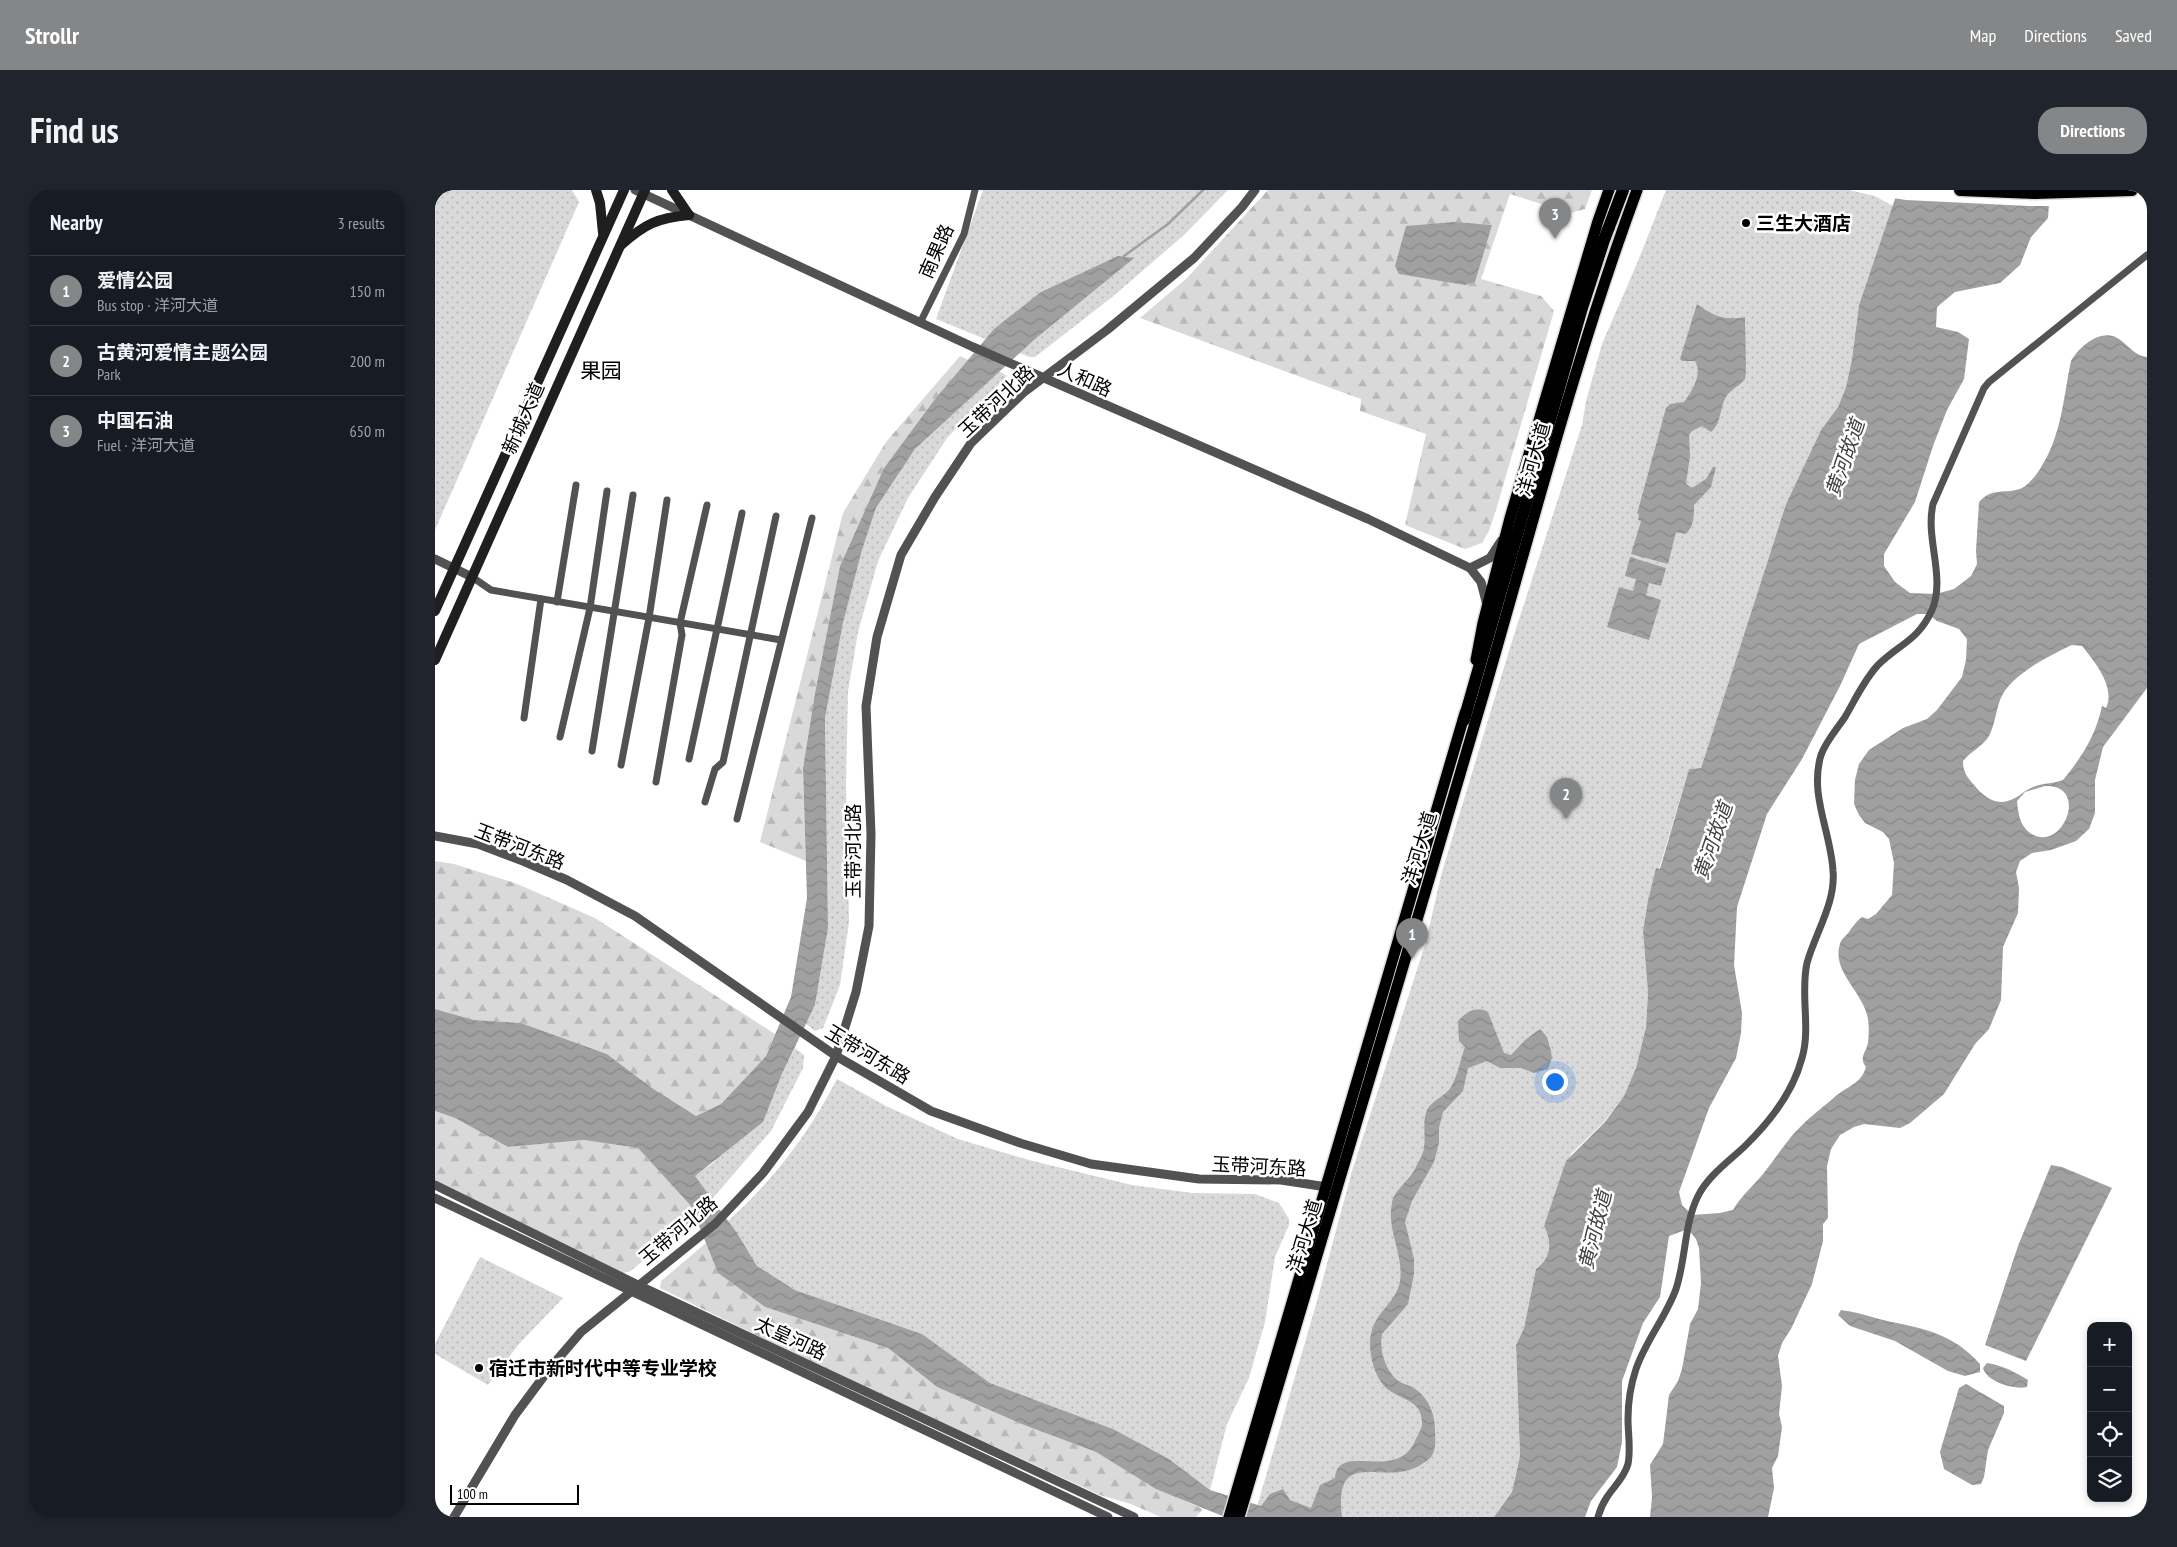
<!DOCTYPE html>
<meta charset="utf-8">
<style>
:root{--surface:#171b24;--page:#20242c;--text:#f1f3f6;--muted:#9ea1a6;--line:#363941;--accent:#858687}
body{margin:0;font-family:"PT Sans Narrow","Noto Sans SC",sans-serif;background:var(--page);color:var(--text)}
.controls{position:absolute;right:15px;bottom:15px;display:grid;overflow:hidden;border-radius:10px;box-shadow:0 2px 8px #0003}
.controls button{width:45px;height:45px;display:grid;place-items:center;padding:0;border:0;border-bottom:1px solid var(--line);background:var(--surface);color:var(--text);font:25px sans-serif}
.scale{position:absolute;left:15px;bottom:12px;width:129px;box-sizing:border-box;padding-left:5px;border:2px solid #000;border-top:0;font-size:14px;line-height:18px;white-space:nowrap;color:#000;-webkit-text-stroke:4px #fff;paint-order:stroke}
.you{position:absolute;left:1119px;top:891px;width:18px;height:18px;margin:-12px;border:4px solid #fff;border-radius:50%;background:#1a73e8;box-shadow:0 0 0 8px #1a73e833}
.badge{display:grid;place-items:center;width:32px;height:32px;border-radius:50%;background:var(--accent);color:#fff;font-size:16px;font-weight:700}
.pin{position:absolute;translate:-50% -41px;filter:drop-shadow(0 1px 2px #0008)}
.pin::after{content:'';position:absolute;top:26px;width:18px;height:15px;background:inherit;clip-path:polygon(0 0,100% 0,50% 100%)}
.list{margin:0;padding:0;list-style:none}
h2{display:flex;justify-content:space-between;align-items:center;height:65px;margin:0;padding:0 20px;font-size:21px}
h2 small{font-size:16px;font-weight:400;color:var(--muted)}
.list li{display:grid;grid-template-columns:32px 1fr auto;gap:15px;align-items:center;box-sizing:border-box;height:70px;padding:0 20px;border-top:1px solid var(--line)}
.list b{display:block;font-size:19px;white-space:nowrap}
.list p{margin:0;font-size:16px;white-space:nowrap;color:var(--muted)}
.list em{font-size:16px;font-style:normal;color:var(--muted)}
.icon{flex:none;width:28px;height:28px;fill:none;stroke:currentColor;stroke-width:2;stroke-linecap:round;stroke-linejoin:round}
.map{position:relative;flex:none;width:1712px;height:1327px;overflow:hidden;border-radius:20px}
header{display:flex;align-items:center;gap:30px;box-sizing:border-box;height:70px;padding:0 25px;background:var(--accent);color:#fff}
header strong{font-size:24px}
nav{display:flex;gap:28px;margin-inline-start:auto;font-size:18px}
.intro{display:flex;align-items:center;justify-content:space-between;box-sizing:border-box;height:120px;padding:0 30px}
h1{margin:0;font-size:35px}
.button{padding:12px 22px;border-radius:20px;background:var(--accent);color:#fff;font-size:18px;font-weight:700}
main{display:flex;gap:30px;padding:0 30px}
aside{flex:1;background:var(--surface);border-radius:20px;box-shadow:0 2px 8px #0003}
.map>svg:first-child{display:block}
.green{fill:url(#green-dots)}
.forest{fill:url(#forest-firs)}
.water{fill:url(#water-waves);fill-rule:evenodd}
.pier{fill:#fff}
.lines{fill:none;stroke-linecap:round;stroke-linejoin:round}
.stream{stroke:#a0a0a0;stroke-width:2.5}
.primary-casing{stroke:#dbdbdb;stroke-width:14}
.trunk-casing{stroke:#dbdbdb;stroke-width:15}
.minor{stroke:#525252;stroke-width:7}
.tertiary{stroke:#525252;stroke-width:9}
.secondary{stroke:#1f1f1f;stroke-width:10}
.primary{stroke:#000;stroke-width:11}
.trunk{stroke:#000;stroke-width:12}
.poi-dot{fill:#000;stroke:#fff;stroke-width:2}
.labels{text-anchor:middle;stroke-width:5;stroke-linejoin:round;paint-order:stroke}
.poi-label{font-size:19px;font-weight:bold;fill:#000;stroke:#fff;text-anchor:start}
.street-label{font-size:19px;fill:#000;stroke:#fff}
.water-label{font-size:20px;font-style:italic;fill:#414141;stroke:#fff}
.quarter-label{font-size:21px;fill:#000;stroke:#fff}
</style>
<header>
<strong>Strollr</strong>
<nav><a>Map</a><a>Directions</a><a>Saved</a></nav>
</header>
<div class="intro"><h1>Find us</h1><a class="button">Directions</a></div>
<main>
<aside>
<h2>Nearby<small>3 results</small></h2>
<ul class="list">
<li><span class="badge">1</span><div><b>爱情公园</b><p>Bus stop · 洋河大道</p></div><em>150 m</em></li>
<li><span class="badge">2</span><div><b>古黄河爱情主题公园</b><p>Park</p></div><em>200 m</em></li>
<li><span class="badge">3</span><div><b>中国石油</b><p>Fuel · 洋河大道</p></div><em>650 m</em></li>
</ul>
</aside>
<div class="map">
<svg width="1712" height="1327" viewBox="0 0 1712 1327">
<defs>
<pattern id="green-dots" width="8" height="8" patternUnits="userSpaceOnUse" patternTransform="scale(1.25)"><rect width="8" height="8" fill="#d9d9d9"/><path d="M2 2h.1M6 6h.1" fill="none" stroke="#b8b8b8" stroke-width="1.8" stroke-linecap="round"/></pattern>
<pattern id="forest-firs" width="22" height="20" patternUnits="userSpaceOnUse" patternTransform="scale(1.25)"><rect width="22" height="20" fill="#d9d9d9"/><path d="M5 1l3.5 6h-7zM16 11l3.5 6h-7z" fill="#b8b8b8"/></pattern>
<pattern id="water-waves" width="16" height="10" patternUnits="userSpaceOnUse" patternTransform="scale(1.25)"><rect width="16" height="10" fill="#a0a0a0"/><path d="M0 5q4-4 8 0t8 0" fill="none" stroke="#888"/></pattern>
</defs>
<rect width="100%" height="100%" fill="#fff"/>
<g class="green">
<path d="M 0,0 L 137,0 L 144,12 L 0,340 Z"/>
<path d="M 548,0 L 793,0 L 749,45 L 676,108 L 600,167 L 594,167 L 501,129 Z"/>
<path d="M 1231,0 L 1414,0 L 1440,6 L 1458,16 L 1424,115 L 1417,169 L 1411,197 L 1403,217 L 1386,240 L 1351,314 L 1266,578 L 1254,579 L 1224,679 L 1221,679 L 1213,710 L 1208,741 L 1213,803 L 1211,837 L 1201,878 L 1189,906 L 1169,932 L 1136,964 L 1109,1036 C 1117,1052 1117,1067 1101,1079 L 1089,1138 L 1081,1155 L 1085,1266 L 1077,1302 L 1059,1327 L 819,1327 L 882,1111 L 917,981 L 990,755 L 1007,682 L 1077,451 L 1147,235 L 1151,211 L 1167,154 L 1203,71 Z"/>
<path d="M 564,181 L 572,186 L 512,248 L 473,308 L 443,371 L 423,442 L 413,501 L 411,595 L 414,732 L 405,795 L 388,838 L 380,841 L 371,834 L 380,815 L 393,738 L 390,528 L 408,433 L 427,360 L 441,318 L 480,259 Z"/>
<path d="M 360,858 L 369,865 L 368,878 L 336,941 L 277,1009 L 259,986 L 278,973 L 346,886 Z"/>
<path d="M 402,889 L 451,916 L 523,949 L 594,970 L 697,995 L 757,1003 L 820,1004 L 844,1013 L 854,1029 L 854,1035 L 840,1067 L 830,1132 L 814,1188 L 792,1234 L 775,1300 L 734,1269 L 678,1239 L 555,1193 L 487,1144 L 360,1100 L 322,1076 L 293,1031 C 339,990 374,943 402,889 Z"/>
<path d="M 45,1067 L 128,1108 L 84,1154 L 53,1195 L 0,1164 L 0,1154 Z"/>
</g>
<g class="forest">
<path d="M 833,0 L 1157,0 L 1150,19 L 1135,23 L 1075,4 L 1046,89 L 1106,106 L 1119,121 L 1061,320 L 1054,341 L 1047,353 L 1030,359 L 970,335 L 991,244 L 925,221 L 926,209 L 705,128 L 752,88 Z"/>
<path d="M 525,166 L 533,170 L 500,209 L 449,278 L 405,376 L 380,503 L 368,578 L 371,671 L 325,652 L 408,323 L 451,252 Z"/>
<path d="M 0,671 L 19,674 L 80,693 L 160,728 L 340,844 L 331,866 L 286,914 L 261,926 L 217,898 L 172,864 L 86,833 L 39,830 L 0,819 Z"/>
<path d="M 0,921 L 20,928 L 73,957 L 149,950 L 203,958 L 256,1016 L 261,1029 L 194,1082 L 186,1083 L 0,992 Z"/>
<path d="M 271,1053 L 283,1083 L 330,1117 L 453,1158 L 502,1197 L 589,1235 L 661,1262 L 717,1296 L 768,1319 L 761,1327 L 726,1327 L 696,1314 L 665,1305 L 378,1173 L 225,1098 L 226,1091 Z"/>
</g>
<g class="water">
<path d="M 1463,0 L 1615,0 L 1613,28 L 1596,47 L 1585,75 L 1565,93 L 1520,102 L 1502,117 L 1501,137 L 1523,142 L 1534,149 L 1529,189 L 1512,220 L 1498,256 L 1480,312 L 1449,364 L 1449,376 L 1460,392 L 1475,403 L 1501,404 L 1519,399 L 1536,386 L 1542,374 L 1541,361 L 1544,312 C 1559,296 1570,305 1587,298 C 1594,295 1601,285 1605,279 C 1627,245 1628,209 1636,171 C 1644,157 1666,137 1684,149 C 1694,156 1700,166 1712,167 L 1712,498 L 1668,557 L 1660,590 L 1660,623 L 1654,639 L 1641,651 L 1616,660 L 1597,663 L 1585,671 L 1581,682 L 1584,698 L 1583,723 L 1568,757 L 1566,810 L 1554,839 L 1540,854 L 1509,904 L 1475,933 L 1465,938 L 1429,934 L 1419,937 L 1405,945 L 1396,959 L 1392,976 L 1393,1028 L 1388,1034 L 1388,1051 L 1377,1094 L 1356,1139 L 1347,1153 L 1343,1166 L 1347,1196 L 1344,1224 L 1347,1237 L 1343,1266 L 1337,1278 L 1339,1298 L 1333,1327 L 1215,1327 L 1217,1307 L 1215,1275 L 1228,1254 L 1234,1205 L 1243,1191 L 1247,1179 L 1255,1134 L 1263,1119 L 1266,1093 L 1264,1058 L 1261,1049 L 1253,1039 L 1234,1046 L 1225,1107 L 1208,1133 L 1187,1191 L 1187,1252 L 1182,1277 L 1156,1311 L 1150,1327 L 1059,1327 L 1077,1302 L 1085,1266 L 1081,1155 L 1089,1138 L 1101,1079 C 1117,1067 1117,1052 1109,1036 L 1131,971 L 1170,932 L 1189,906 L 1201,878 L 1211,837 L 1213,803 L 1208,741 L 1213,710 L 1221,678 L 1225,679 L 1254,579 L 1266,578 L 1351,314 L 1386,240 L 1403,217 L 1411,197 L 1417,169 L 1424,115 ZM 1482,424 L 1493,424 L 1502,431 L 1524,439 L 1532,449 L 1531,470 L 1527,487 L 1502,520 L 1492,529 L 1468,538 L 1434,560 L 1424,574 L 1420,590 L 1419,614 L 1424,625 L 1430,633 L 1448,642 L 1454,649 L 1459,673 L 1457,705 L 1441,724 L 1433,729 L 1427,727 C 1421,732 1418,736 1414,742 C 1411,746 1406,749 1405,754 C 1396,782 1429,802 1433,829 C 1434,836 1434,845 1433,852 C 1432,862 1423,867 1431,877 C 1426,894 1413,896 1402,905 C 1386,919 1369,931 1356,947 C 1346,959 1338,972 1328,984 C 1317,997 1306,1006 1298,1020 L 1285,1023 L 1257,1025 L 1247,1015 L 1244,1002 L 1274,918 L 1301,868 L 1306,843 L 1307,823 L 1299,775 L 1302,717 L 1332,624 L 1367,569 L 1405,496 L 1424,454 ZM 1637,455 L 1647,456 C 1660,472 1681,498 1671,518 L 1667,516 C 1661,545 1647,567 1628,590 C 1618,594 1607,593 1598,597 C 1590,600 1585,606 1578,609 C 1561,617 1549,607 1539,595 C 1532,587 1528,582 1528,571 C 1536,561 1550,555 1555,544 C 1560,533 1561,521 1565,510 C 1574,485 1614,466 1637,455 ZM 1610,596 C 1656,594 1627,665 1595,643 C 1585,636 1583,623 1582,611 L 1590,602 Z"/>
<path d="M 1019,32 L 1057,35 L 1040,92 L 1030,95 L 964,84 L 960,76 L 971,36 Z"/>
<path d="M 683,66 L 699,68 L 600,149 L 480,259 L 441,318 L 427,360 L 408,433 L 390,528 L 393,738 L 380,815 L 346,886 L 328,932 L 260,986 L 302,1043 L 322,1076 L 360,1100 L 487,1144 L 555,1193 L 678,1239 L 734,1269 L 775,1300 L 826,1316 L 835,1304 L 848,1299 L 855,1310 L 876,1318 L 885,1295 L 900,1288 C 903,1251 962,1293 980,1251 C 982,1246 987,1239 987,1234 C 988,1209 964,1210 950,1197 C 940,1187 935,1167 935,1155 C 935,1122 961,1116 965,1091 C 969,1064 951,1039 957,1013 C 959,1000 974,991 980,979 C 983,972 988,965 989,958 C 991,946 987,932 992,920 C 997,910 1011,906 1016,897 C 1023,885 1025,870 1030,857 L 1024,851 L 1023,831 C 1030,823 1042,815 1053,822 L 1069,863 L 1076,865 L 1090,850 L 1105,839 L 1112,847 L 1116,861 L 1117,868 L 1113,879 L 1099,883 L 1086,878 L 1065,878 L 1052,871 L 1033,878 L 1028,901 L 1008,922 L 1004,938 L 1004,953 L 999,972 L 977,1011 L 970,1032 L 979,1069 L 979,1084 L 973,1114 L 947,1144 C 944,1160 950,1179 962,1190 C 967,1194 974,1195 979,1198 C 994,1208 1000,1224 1000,1241 C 1000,1247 1001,1255 999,1260 C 998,1267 992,1271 987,1274 C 951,1299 898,1253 907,1327 L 790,1327 L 721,1299 L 661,1262 L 589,1235 L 502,1197 L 453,1158 L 330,1117 L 283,1083 L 256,1016 L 203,958 L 149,950 L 73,957 L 20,928 L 0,921 L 0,819 L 39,830 L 86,833 L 172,864 L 217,898 L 261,926 L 286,914 L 331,866 L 356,807 L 372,708 L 368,578 L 380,503 L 405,376 L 449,278 L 500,209 L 559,139 L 606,102 Z"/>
<path d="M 1262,114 C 1278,126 1290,131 1310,127 C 1310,137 1312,185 1310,189 C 1304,197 1292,201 1289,211 C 1285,221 1285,235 1276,242 L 1267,236 L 1257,241 L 1254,245 L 1255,266 L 1251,294 L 1257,298 L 1271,289 L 1278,277 L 1281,277 L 1276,297 L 1259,315 C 1259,325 1259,338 1250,344 L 1241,342 L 1233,374 L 1196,364 L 1206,331 L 1203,330 L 1204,324 L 1202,324 L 1231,218 L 1235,214 L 1249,212 C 1257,201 1268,184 1260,171 L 1247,171 L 1245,169 Z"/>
<path d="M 1195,367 L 1231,378 L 1226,396 L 1214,393 L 1211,405 L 1226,410 L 1214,450 L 1172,437 L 1184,397 L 1198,401 L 1201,389 L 1190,386 Z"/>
<path d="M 1616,975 L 1627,977 L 1677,998 L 1591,1171 L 1550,1155 L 1583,1056 Z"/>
<path d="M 1406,1120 C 1422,1122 1436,1127 1452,1131 C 1490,1139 1517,1143 1545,1174 L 1545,1182 L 1530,1186 L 1513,1181 L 1460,1151 L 1415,1136 L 1403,1125 Z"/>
<path d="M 1552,1173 C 1567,1175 1580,1182 1593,1190 L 1592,1197 C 1579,1200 1552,1192 1548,1178 Z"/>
<path d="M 1531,1194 L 1569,1216 L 1569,1223 L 1553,1260 L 1549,1287 L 1546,1294 L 1537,1295 L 1509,1279 L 1505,1262 L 1524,1198 Z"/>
</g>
<path class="pier" d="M 1460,0 L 1618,0 L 1617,16 L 1594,16 L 1471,10 L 1458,8 Z"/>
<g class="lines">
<path class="stream" d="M 689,66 L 733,34 L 768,0"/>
<defs>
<g id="primary">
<path d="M 1041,470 L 1048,433 L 1075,328 L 1163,31 L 1174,0"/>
<path d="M 794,1327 L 1030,523"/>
<path d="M 804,1327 C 885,1053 968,780 1048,506 C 1097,337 1141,165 1202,0"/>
</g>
<g id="trunk">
<path d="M 1525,0 L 1600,3 L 1697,0"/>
<path d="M 1029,530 L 1146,121 L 1169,50 L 1188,0"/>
</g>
</defs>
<use href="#primary" class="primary-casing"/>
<use href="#trunk" class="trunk-casing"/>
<g class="minor">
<path d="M 485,133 L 529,44 L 540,0"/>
<path d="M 37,387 L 56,400 L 346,450"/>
<path d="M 122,412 L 141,295"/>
<path d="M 89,528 L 106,409"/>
<path d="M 125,547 L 155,418 L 172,301"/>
<path d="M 157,561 L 198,305"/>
<path d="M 254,569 L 307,323"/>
<path d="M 186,575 L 214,428 L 232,310"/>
<path d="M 221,592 L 247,445 L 245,433 L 272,315"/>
<path d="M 270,612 L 280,579 L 288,572 L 341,326"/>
<path d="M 302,629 L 377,328"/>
<path d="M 1163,1327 C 1165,1320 1168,1313 1172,1307 C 1180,1295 1189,1288 1193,1274 C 1196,1259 1193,1244 1193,1229 C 1193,1213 1196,1194 1201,1179 C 1211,1150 1231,1127 1241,1099 C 1251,1069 1249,1034 1263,1006 C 1273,986 1294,971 1309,957 C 1335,932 1358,902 1367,868 C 1376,838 1365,804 1372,773 C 1380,744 1401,712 1398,681 C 1396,642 1374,605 1386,565 C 1391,551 1402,539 1410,527 C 1420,510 1429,490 1443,475 C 1464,454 1483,451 1497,420 C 1511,387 1490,349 1498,314 L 1549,198 L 1554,192 L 1712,65"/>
</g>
<g class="tertiary">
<path d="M 200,0 L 538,157 L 933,329 L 1035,378"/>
<path d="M 0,369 L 37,387"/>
<path d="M 1052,415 L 1046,392 L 1035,378 L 1055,368 L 1066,351"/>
<path d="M 0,646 L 43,654 L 88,671 L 132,690 L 200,726 L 401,866 L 496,921 L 585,953 L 656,974 L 764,989 L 846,990 L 892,997"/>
<path d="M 0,995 L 203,1095 L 699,1327"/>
<path d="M 0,1008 L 673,1327"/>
<path d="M 19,1327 L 80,1225 L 115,1178 L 146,1142 L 280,1034 L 328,983 L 373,922 L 401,866 L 421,802 L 434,736 L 436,644 L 431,516 L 442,447 L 466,365 L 500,307 L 536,253 L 588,203 L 672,140 L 759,68 L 807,17 L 820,0"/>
</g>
<g class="secondary">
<path d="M 161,0 L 165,13 L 168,43"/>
<path d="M 237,0 L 254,25"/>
<path d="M 186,55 C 210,34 222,28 254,25"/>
<path d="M 0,421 L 189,0"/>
<path d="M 0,470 L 210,0"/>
</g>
<use href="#primary" class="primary"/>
<use href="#trunk" class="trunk"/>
</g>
<g class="poi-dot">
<circle cx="1311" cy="33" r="5"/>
<circle cx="44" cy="1178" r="5"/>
</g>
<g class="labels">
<g class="poi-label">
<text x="1321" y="40">三生大酒店</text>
<text x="54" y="1185">宿迁市新时代中等专业学校</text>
</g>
<g class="street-label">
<text transform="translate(501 61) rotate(-66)" y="7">南果路</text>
<text transform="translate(650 189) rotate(24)" y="7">人和路</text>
<text transform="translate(561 211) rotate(-43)" y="7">玉带河北路</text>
<text transform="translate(88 228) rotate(-66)" y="7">新城大道</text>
<text transform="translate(1098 269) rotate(-74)" y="7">洋河大道</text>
<text transform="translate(85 656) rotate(21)" y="7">玉带河东路</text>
<text transform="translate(984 658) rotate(-73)" y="7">洋河大道</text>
<text transform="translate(418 661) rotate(-90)" y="7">玉带河北路</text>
<text transform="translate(433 864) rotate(31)" y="7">玉带河东路</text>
<text transform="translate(824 976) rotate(3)" y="7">玉带河东路</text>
<text transform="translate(243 1040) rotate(-40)" y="7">玉带河北路</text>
<text transform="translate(869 1046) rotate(-73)" y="7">洋河大道</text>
<text transform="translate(356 1148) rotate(25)" y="7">太皇河路</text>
</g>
<g class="water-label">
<text transform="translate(1410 268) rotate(-71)" y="7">黄河故道</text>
<text transform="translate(1278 651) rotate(-71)" y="7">黄河故道</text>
<text transform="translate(1160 1040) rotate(-76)" y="7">黄河故道</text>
</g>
<g class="quarter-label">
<text x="166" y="188">果园</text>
</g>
</g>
</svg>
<div class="controls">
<button>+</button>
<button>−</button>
<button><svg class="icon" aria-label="locate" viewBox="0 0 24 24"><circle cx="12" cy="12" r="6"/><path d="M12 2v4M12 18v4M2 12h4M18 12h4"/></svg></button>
<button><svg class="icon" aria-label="layers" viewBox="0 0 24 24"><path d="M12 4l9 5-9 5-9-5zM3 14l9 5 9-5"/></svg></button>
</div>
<div class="scale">100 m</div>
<div class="you"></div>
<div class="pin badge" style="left:977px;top:769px">1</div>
<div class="pin badge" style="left:1131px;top:629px">2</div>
<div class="pin badge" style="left:1120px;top:49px">3</div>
</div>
</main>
